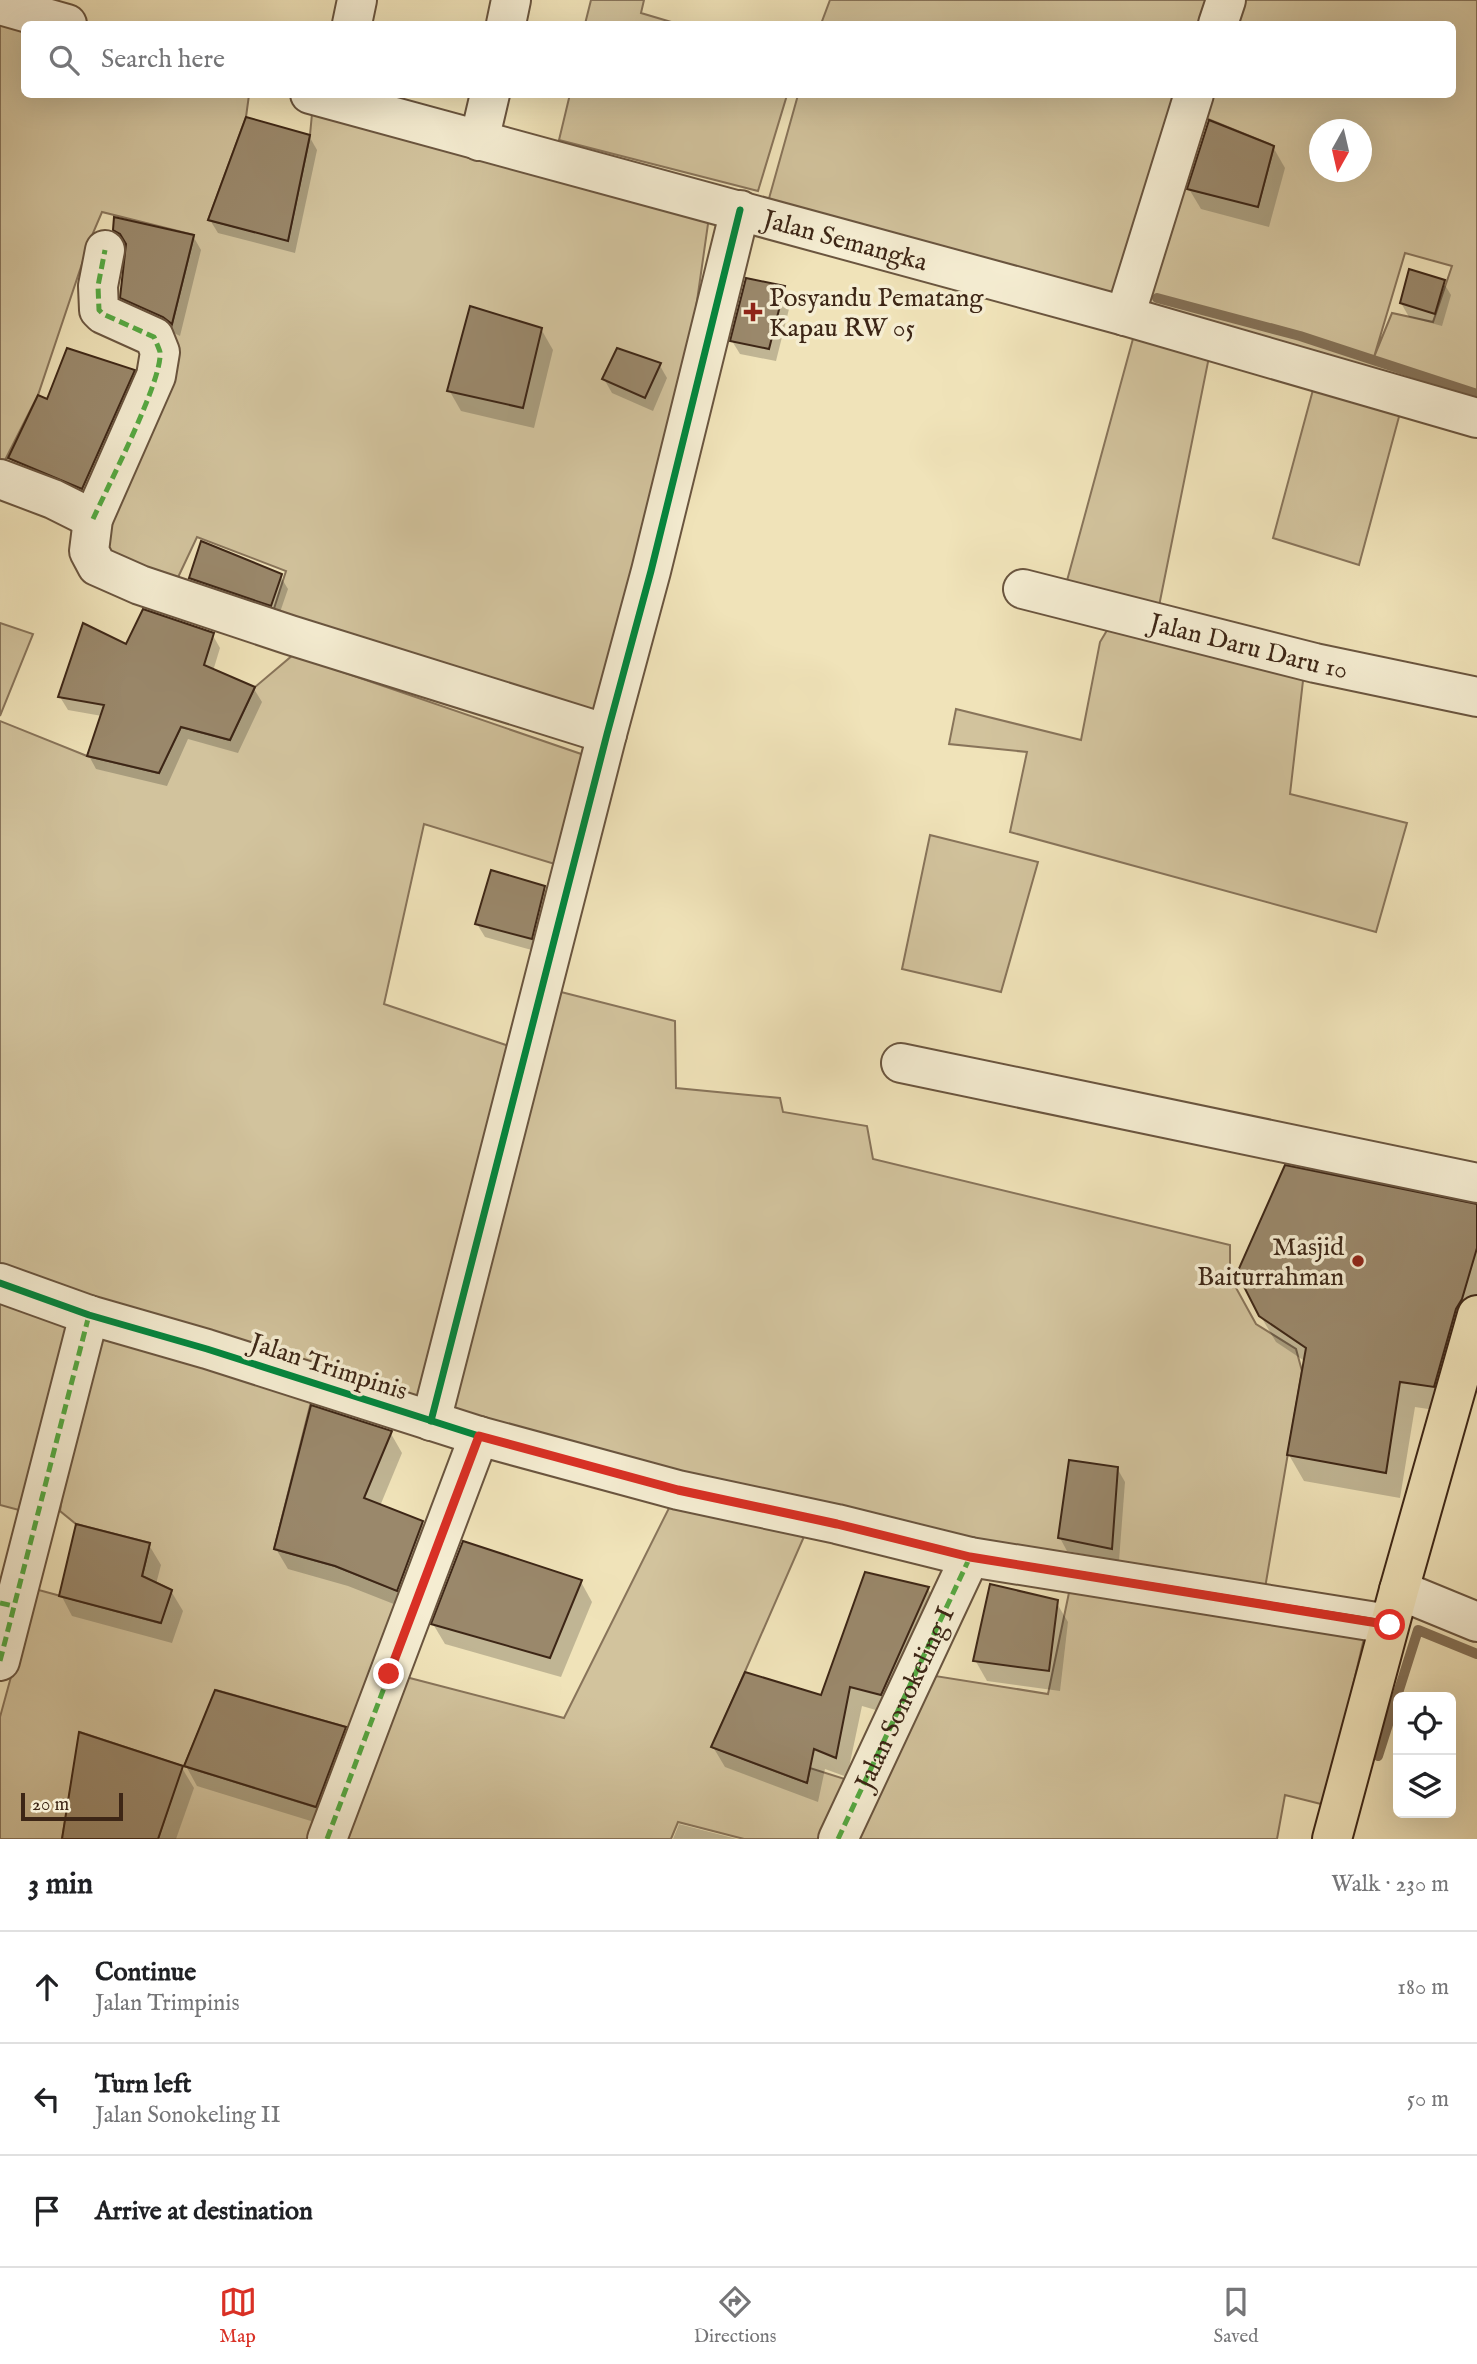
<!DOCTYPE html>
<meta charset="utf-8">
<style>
:root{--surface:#fff;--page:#f2f2f2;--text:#202124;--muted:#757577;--line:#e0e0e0;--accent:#d93025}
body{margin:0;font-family:"IM FELL English",serif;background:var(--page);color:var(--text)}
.controls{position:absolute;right:21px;bottom:21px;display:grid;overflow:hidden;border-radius:10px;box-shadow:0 7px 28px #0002}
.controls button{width:63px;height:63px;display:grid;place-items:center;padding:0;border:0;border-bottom:2px solid var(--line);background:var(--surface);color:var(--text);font:35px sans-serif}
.compass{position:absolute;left:1309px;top:119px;width:63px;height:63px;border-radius:50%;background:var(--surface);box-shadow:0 7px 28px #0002;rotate:188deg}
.scale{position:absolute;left:21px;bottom:18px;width:102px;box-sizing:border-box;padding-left:7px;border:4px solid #3d2616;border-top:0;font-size:19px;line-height:24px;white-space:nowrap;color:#3d2616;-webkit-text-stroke:5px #f5edd2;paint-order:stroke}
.stop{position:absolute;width:21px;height:21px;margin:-16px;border:5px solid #d93025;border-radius:50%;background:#fff}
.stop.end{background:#d93025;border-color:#fff;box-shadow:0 2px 7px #0008}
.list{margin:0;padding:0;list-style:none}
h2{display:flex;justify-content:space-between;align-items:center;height:91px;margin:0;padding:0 28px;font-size:30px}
h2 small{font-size:23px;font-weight:400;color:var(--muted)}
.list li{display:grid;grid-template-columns:46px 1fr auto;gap:21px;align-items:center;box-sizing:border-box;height:112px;padding:0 28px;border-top:2px solid var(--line)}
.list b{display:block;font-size:26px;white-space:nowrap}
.list p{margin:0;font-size:23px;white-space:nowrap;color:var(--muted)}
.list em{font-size:23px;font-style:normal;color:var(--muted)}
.icon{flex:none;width:38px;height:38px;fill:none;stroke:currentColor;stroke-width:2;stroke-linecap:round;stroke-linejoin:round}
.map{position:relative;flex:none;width:1477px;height:1839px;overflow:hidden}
.search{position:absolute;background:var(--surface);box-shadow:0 7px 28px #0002;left:21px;right:21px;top:21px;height:77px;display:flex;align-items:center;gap:18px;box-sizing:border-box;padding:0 24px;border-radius:10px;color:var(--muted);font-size:26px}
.sheet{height:427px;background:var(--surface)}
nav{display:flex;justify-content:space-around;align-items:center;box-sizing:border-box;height:98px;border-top:2px solid var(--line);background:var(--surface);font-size:19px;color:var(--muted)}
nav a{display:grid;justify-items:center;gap:4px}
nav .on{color:var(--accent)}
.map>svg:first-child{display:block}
.green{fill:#d2c39d;stroke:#88745a;stroke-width:2;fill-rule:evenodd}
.shadow{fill:#0003}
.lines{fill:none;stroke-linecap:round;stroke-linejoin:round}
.stream{stroke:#847157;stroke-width:10}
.building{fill:#9a886b;stroke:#3d2616;stroke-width:2}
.minor-casing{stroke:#6a553f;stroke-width:42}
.major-casing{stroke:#3d2616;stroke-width:42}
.minor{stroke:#f5edd2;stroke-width:38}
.major{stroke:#f0e3b9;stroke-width:38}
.quiet{stroke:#55aa42;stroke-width:5;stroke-dasharray:10 5;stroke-linecap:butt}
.cycleway-casing{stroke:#f5edd2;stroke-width:11}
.cycleway{stroke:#00873e;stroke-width:7}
.route{stroke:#d93025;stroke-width:9}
.poi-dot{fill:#8f2418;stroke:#f5edd2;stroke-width:2.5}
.labels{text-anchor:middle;stroke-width:7;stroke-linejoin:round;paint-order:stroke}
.street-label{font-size:26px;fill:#3d2616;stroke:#f5edd2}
.poi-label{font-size:26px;fill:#3d2616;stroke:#f5edd2;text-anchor:start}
</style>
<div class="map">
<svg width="1477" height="1839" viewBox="0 0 1477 1839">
<rect width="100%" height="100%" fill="#f0e3b9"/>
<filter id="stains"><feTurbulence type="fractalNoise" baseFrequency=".00286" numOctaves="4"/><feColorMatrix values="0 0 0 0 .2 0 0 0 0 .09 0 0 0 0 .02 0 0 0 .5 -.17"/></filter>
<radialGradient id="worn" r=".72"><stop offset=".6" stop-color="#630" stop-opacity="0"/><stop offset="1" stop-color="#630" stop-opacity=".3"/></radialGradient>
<g class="green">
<path d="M 591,0 L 644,0 L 641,13 L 678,24 L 585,24 Z"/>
<path d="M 830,0 L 1214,0 L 1206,24 L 821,24 Z"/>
<path d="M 1244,0 L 1477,0 L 1477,404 L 1144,303 L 1176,186 L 1258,206 L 1274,146 L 1203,117 L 1211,95 L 1452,94 L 1452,24 L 1236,24 ZM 1320,130 L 1362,130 L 1362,172 L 1320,172 ZM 1405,253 L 1452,266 L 1433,322 L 1392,313 L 1374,357 Z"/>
<path d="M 0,25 L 24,31 L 24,94 L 249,95 L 246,117 L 208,220 L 288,240 L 310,135 L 313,103 L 710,210 L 692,336 L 598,718 L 270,621 L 286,571 L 197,537 L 173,588 L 97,546 L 162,382 L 172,324 L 194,235 L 102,212 L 90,240 L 38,395 L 0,470 Z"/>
<path d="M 570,94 L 787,94 L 787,95 L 758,191 L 559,140 Z"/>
<path d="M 798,95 L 1181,95 L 1112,293 L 768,202 Z"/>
<path d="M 1134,335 L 1209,357 L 1159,606 L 1065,588 Z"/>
<path d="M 1314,386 L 1400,413 L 1359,565 L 1273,538 Z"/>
<path d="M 1112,622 L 1304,672 L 1290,794 L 1407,823 L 1376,932 L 1010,832 L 1027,752 L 949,744 L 956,709 L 1081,740 L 1100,642 Z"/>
<path d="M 0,623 L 33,634 L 0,716 Z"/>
<path d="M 293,655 L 587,756 L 558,865 L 424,824 L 384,1004 L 512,1047 L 427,1403 L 0,1271 L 0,721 L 87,756 L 159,773 L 181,727 L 230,740 L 255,687 Z"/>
<path d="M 930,835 L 1038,862 L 1001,992 L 902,969 Z"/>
<path d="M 561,992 L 675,1021 L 676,1088 L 780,1098 L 783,1112 L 867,1126 L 873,1159 L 1230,1245 L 1230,1277 L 1256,1324 L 1296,1349 L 1302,1371 L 1264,1594 L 976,1549 L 448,1415 Z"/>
<path d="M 0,1295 L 87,1324 L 38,1515 L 0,1505 Z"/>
<path d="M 89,1315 L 311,1402 L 274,1549 L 335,1566 L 401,1592 L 353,1729 L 216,1690 L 184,1766 L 325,1810 L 315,1839 L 158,1839 L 182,1766 L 80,1732 L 62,1839 L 0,1839 L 0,1717 L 35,1589 L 160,1623 L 172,1590 L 142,1576 L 150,1543 L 76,1524 L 60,1511 Z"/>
<path d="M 670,1506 L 806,1532 L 712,1747 L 807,1783 L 810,1768 L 854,1782 L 831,1839 L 744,1839 L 678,1822 L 671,1839 L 341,1839 L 402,1676 L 564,1718 Z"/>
<path d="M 1071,1583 L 1365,1634 L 1325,1805 L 1285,1795 L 1277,1839 L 852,1839 L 923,1674 L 1048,1694 Z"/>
</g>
<g class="shadow">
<path d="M 309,136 L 317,150 L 295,253 L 218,233 L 210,220 Z"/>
<path d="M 1273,147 L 1285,168 L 1269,227 L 1201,209 L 1189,189 Z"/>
<path d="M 115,230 L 193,236 L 201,250 L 180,336 L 130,311 L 122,297 L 127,246 L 123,244 Z"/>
<path d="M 1443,282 L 1451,295 L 1442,326 L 1409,317 L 1401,303 Z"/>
<path d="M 784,287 L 791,301 L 776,361 L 740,354 L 732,341 Z"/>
<path d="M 541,329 L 553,350 L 534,428 L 461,411 L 449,390 Z"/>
<path d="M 659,364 L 667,378 L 653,411 L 612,393 L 604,379 Z"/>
<path d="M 133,372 L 144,389 L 92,506 L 20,476 L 10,458 L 48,402 Z"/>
<path d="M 280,576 L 288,589 L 278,618 L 199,592 L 191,578 Z"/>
<path d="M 212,634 L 220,648 L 213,671 L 254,689 L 262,702 L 238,753 L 188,739 L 167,786 L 96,769 L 89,756 L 102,716 L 68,710 L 60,697 L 126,646 Z"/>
<path d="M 544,888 L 552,901 L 539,952 L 485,937 L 477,924 Z"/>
<path d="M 1477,1206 L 1477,1318 L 1448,1412 L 1415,1407 L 1400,1498 L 1304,1481 L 1289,1455 L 1306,1362 L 1276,1342 L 1260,1315 Z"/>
<path d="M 390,1432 L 402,1453 L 380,1506 L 422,1523 L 434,1543 L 409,1610 L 348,1586 L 288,1569 L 276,1549 Z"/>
<path d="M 1117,1468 L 1125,1482 L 1119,1561 L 1067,1551 L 1060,1538 Z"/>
<path d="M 149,1545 L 161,1565 L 156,1584 L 171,1591 L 183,1611 L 172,1643 L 72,1616 L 61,1595 Z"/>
<path d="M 581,1582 L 592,1602 L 561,1677 L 445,1644 L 433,1624 Z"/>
<path d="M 928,1589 L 940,1609 L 893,1715 L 862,1706 L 847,1777 L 825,1769 L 818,1802 L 725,1767 L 713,1747 L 822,1697 Z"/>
<path d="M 1056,1602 L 1068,1622 L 1060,1691 L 987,1681 L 975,1660 Z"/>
<path d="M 345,1729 L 356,1749 L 327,1826 L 197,1786 L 186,1766 Z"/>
<path d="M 182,1768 L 194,1788 L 176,1839 L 64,1839 Z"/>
<path d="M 679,1824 L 737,1839 L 673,1839 Z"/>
</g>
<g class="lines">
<g class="stream">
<path d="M 1157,298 L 1300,336 L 1477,394"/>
<path d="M 1378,1756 L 1418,1630 L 1477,1654"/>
</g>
</g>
<g class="building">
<path d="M 246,117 L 310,135 L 288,241 L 208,220 Z"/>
<path d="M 1209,120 L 1274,146 L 1258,207 L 1187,189 Z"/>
<path d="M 114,217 L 194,235 L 172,324 L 163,317 L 120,298 L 126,244 L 120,234 L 113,230 Z"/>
<path d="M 1409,269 L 1445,280 L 1435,314 L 1400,303 Z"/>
<path d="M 746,278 L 785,286 L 769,349 L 730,341 Z"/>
<path d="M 470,306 L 542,328 L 523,408 L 447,391 Z"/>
<path d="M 67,348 L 135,370 L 82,489 L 8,458 L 38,395 L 47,399 Z"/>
<path d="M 617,348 L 661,363 L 645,398 L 602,379 Z"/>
<path d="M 201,541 L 282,574 L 271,606 L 189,578 Z"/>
<path d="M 143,609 L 214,633 L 204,665 L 255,687 L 230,740 L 181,727 L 159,773 L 87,756 L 104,705 L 58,697 L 83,623 L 126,644 Z"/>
<path d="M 491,870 L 545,886 L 532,939 L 475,924 Z"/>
<path d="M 1285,1165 L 1477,1204 L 1477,1248 L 1462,1299 L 1456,1309 L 1434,1387 L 1400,1382 L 1386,1473 L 1287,1455 L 1306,1348 L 1259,1316 L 1237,1273 Z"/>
<path d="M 311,1405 L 392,1431 L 364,1498 L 423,1521 L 397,1591 L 335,1566 L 274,1549 Z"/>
<path d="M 1069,1460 L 1118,1467 L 1112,1549 L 1058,1538 Z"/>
<path d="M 76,1524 L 150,1543 L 142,1576 L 172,1590 L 161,1623 L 59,1596 Z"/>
<path d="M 463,1541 L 582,1580 L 550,1658 L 431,1624 Z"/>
<path d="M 865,1572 L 929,1587 L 881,1695 L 850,1687 L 836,1758 L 814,1749 L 807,1783 L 711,1747 L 745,1672 L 821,1695 Z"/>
<path d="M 990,1584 L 1058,1600 L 1049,1671 L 973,1661 Z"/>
<path d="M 215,1690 L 346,1727 L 316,1807 L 184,1766 Z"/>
<path d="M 79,1732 L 183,1766 L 158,1839 L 62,1839 Z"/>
</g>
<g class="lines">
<defs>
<g id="minor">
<path d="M 0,5 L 67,24"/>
<path d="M 352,24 L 357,0"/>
<path d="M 506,24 L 511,0"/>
<path d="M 1218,24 L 1226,0"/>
<path id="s1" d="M 310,94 L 1125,316 L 1477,418"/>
<path d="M 479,141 L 490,94"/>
<path d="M 105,250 L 98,286 L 99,310 L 103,314 L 154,337 L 160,352 L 156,376 L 93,519 L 89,551 L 97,566 L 140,585 L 290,635 L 607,734"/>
<path d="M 1125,316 L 1194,94"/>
<path d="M 0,479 L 53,499 L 93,519"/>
<path id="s2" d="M 1023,589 L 1315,663 L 1477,697"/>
<path d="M 901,1063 L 1477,1183"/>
<path d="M 0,1283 L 89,1315 L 207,1349 L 479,1436 L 678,1490 L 837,1524 L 970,1557 L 1389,1624"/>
<path d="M 431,1421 L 607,734 L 651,571 L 740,210"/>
<path d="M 1399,1590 L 1477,1622"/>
<path d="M 0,1661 L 89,1315"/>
<path d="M 327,1839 L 479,1436"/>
<path id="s3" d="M 838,1839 L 970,1557"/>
</g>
<path id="major" d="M 1332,1839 L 1399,1590 L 1477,1315"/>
</defs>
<use href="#minor" class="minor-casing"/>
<use href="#major" class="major-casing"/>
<use href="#minor" class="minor"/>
<use href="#major" class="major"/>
<g class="quiet">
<path d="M 93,519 C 107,488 163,380 160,352 C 159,348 156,342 154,337 L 103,314 L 99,310 L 98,286 L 105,250"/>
<path d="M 0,1603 L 14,1606"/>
<path d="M 0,1661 L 89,1315"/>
<path d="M 327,1839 L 479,1436"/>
<path d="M 838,1839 L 970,1557"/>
</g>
<defs>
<g id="cycleway">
<path d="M 0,1283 L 89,1315 L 207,1349 L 479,1436 L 678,1490 L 837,1524 L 970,1557 L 1389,1624"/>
<path d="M 431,1421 L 607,734 L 651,571 L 740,210"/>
</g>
</defs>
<use href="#cycleway" class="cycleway-casing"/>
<use href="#cycleway" class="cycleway"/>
</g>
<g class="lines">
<path class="route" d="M 389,1674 L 479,1436 L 678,1490 L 837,1524 L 970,1557 L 1390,1625"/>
</g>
<g class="poi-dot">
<path d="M749.5 301.5h7v7h7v7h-7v7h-7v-7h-7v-7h7z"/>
<circle cx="1358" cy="1261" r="7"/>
</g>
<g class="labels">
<g class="street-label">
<text dy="9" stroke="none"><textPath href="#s1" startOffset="555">Jalan Semangka</textPath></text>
<text dy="9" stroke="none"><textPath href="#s2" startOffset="233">Jalan Daru Daru 10</textPath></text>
<text transform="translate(329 1366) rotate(18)" y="9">Jalan Trimpinis</text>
<text dy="9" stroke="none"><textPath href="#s3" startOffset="156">Jalan Sonokeling I</textPath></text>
</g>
<g class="poi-label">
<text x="769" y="306">Posyandu Pematang<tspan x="769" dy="30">Kapau RW 05</tspan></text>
<text x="1344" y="1255" text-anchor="end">Masjid<tspan x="1344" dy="30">Baiturrahman</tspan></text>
</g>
</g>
<rect width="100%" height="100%" filter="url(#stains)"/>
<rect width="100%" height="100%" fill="url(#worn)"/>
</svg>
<div class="controls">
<button><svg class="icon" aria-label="locate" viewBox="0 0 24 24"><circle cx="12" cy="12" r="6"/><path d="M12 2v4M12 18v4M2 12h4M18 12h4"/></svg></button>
<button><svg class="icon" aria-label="layers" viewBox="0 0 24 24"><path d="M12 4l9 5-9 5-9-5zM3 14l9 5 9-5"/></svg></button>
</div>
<svg class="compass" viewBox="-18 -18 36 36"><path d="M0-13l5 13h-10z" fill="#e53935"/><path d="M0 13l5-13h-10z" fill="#757577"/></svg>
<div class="scale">20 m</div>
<div class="stop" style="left:1390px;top:1625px"></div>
<div class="stop end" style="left:389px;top:1674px"></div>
<div class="search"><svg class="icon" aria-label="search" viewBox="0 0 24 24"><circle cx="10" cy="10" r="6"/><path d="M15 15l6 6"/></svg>Search here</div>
</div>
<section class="sheet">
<h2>3 min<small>Walk · 230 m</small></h2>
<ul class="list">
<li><svg class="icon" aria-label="ahead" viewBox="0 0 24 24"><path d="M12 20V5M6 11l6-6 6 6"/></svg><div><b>Continue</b><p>Jalan Trimpinis</p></div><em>180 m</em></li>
<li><svg class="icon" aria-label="left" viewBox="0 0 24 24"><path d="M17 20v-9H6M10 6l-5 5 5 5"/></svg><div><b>Turn left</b><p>Jalan Sonokeling II</p></div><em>50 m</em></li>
<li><svg class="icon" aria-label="arrive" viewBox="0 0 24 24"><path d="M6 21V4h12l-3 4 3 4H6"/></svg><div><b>Arrive at destination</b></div></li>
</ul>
</section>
<nav>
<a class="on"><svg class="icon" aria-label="map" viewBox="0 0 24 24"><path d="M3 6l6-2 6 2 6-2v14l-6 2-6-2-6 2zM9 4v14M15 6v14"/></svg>Map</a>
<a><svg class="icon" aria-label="directions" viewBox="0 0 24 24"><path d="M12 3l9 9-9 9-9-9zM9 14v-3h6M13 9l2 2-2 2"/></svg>Directions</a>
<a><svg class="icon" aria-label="saved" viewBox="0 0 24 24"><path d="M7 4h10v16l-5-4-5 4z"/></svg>Saved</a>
</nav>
